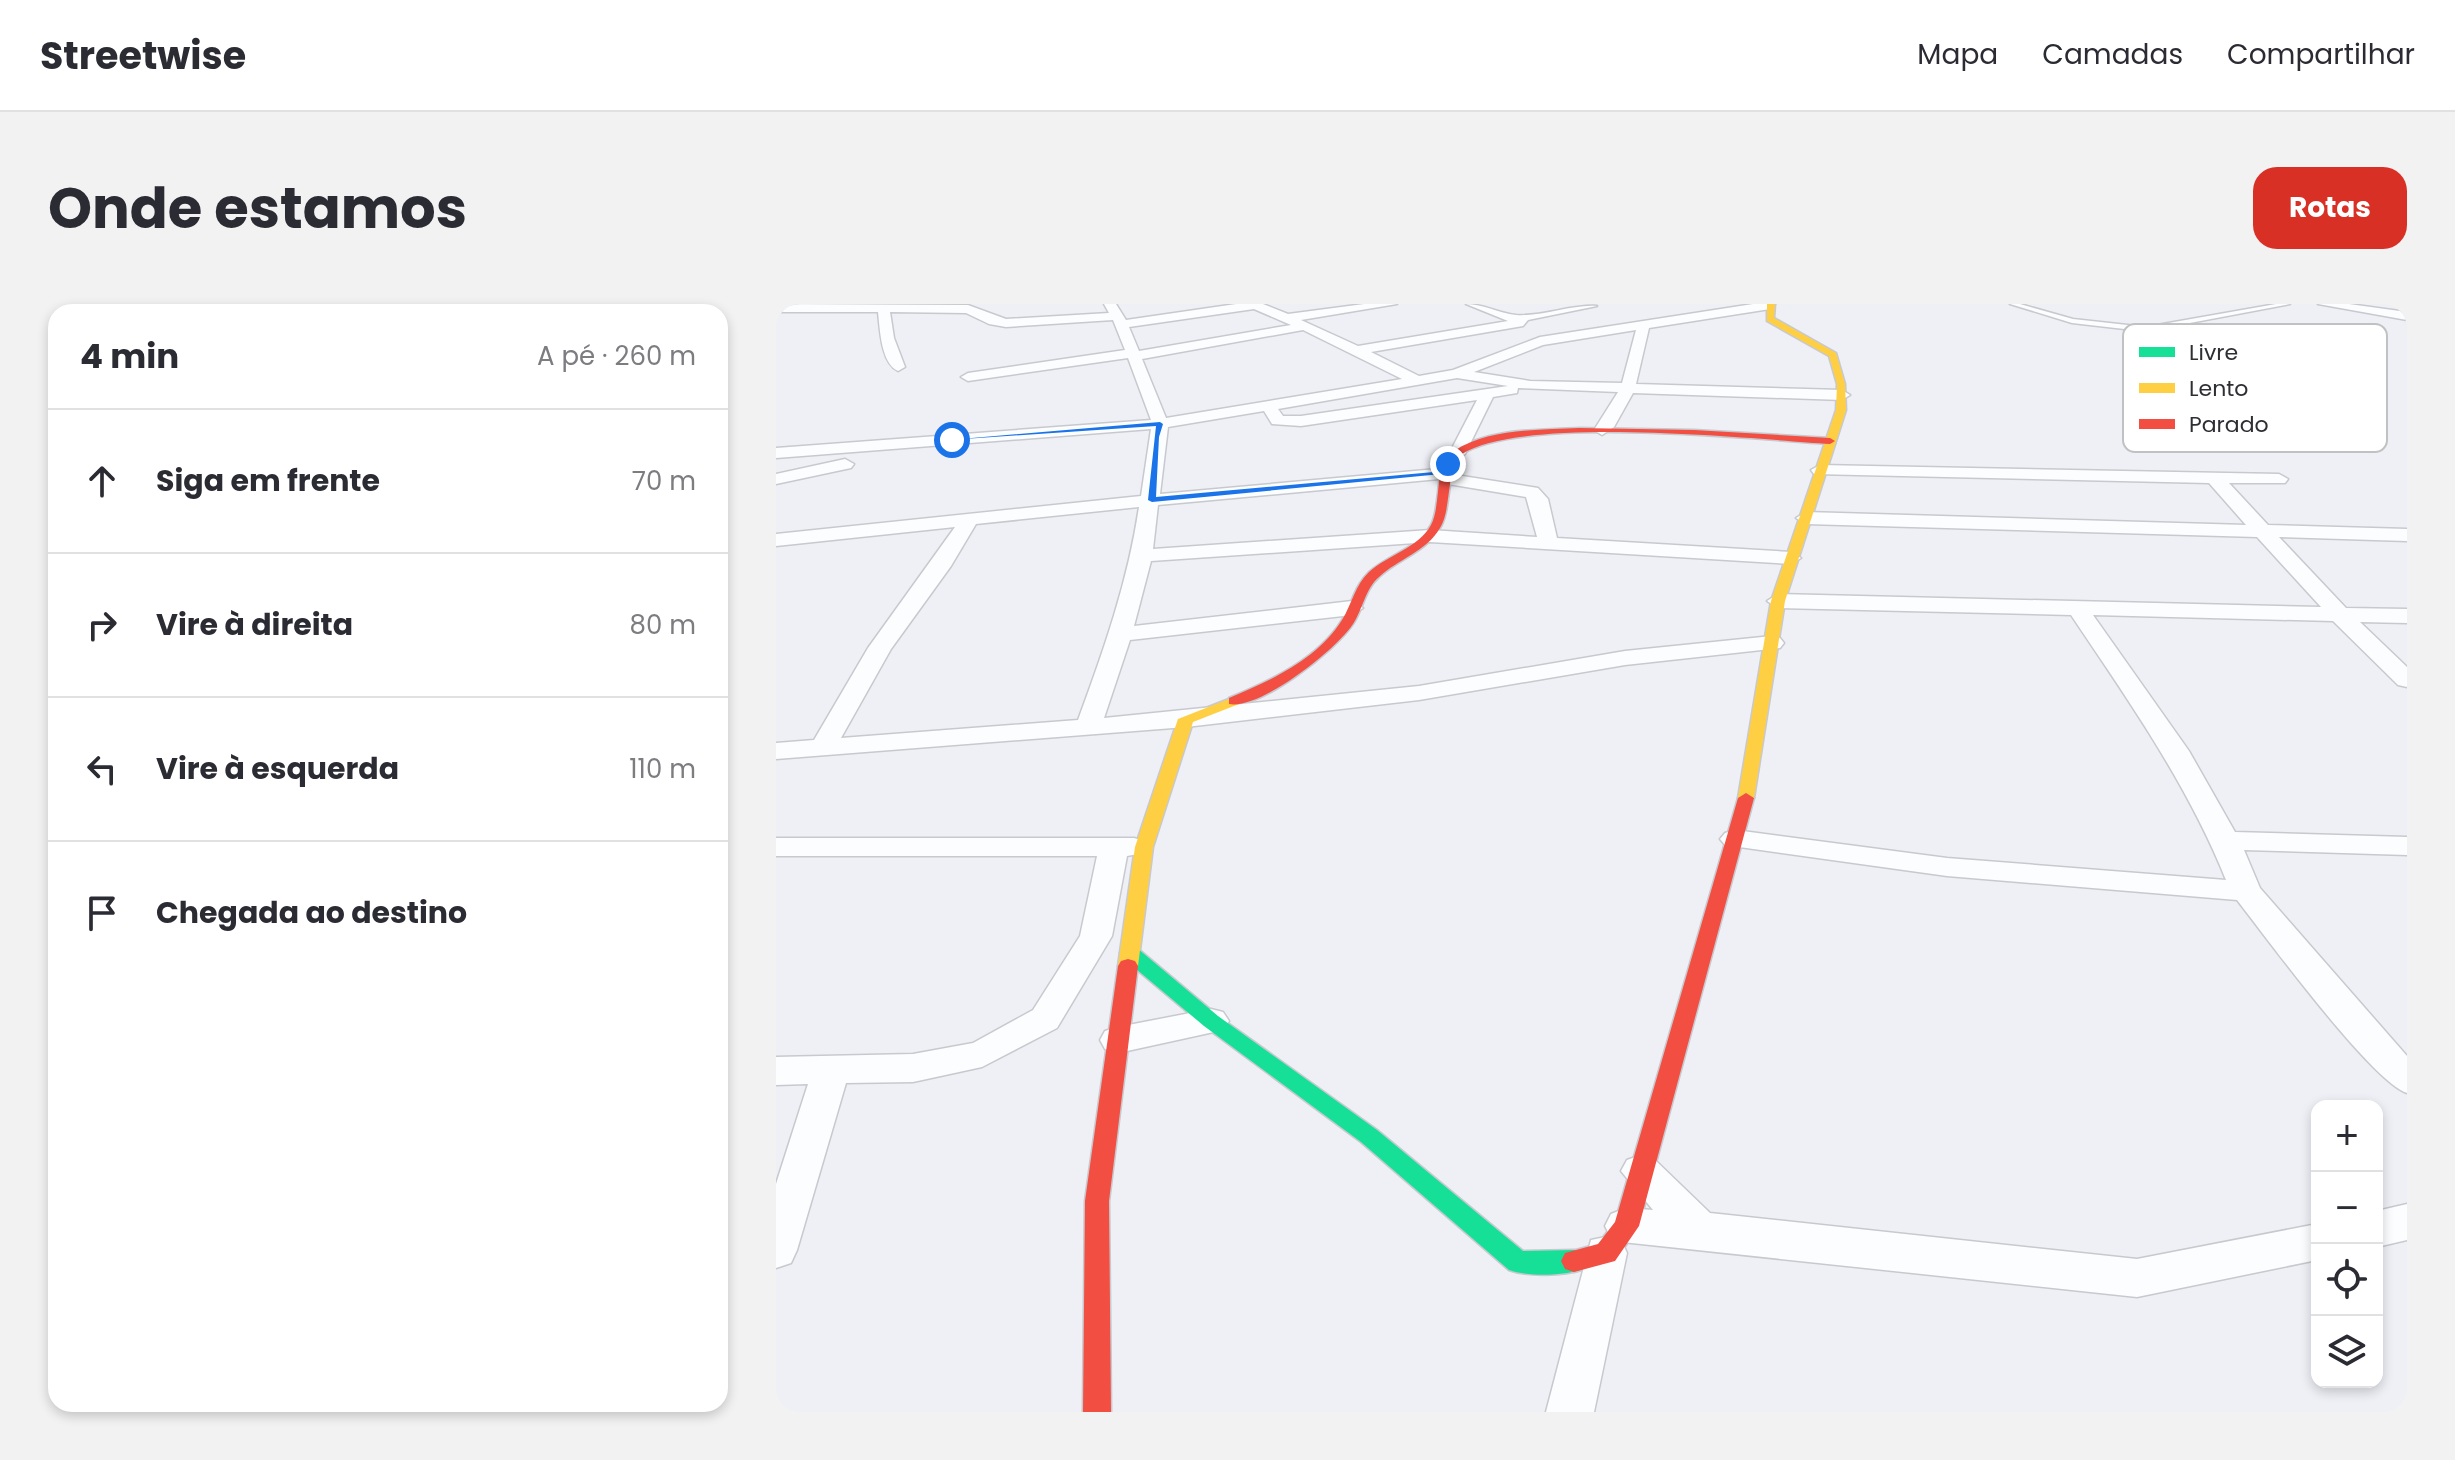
<!DOCTYPE html>
<html lang="pt">
<meta charset="utf-8">
<style>
:root{--surface:#fff;--page:#f2f2f3;--text:#2b2b33;--muted:#7c7c81;--line:#e1e1e2;--accent:#d93025}
body{margin:0;font-family:Poppins,sans-serif;background:var(--page);color:var(--text)}
.controls{position:absolute;right:24px;bottom:24px;display:grid;overflow:hidden;border-radius:16px;box-shadow:0 4px 12px #0003}
.controls button{width:72px;height:72px;display:grid;place-items:center;padding:0;border:0;border-bottom:2px solid var(--line);background:var(--surface);color:var(--text);font:40px sans-serif}
.stop{position:absolute;width:24px;height:24px;margin:-18px;border:6px solid #1a73e8;border-radius:50%;background:#fff}
.stop.end{background:#1a73e8;border-color:#fff;box-shadow:0 2px 8px #0008}
.list{margin:0;padding:0;list-style:none}
h2{display:flex;justify-content:space-between;align-items:center;height:104px;margin:0;padding:0 32px;font-size:34px}
h2 small{font-size:26px;font-weight:400;color:var(--muted)}
.list li{display:grid;grid-template-columns:52px 1fr auto;gap:24px;align-items:center;box-sizing:border-box;height:144px;padding:0 32px;border-top:2px solid var(--line)}
.list b{display:block;font-size:30px;white-space:nowrap}
.list em{font-size:26px;font-style:normal;color:var(--muted)}
.icon{flex:none;width:44px;height:44px;fill:none;stroke:currentColor;stroke-width:2;stroke-linecap:round;stroke-linejoin:round}
.map{position:relative;flex:none;width:1631px;height:1108px;overflow:hidden;border-radius:24px}
header{display:flex;align-items:center;gap:48px;box-sizing:border-box;height:112px;padding:0 40px;background:var(--surface);border-bottom:2px solid var(--line)}
header strong{font-size:38px}
nav{display:flex;gap:44px;margin-inline-start:auto;font-size:28px}
.intro{display:flex;align-items:center;justify-content:space-between;box-sizing:border-box;height:192px;padding:0 48px}
h1{margin:0;font-size:56px}
.button{padding:20px 36px;border-radius:24px;background:var(--accent);color:#fff;font-size:28px;font-weight:700}
main{display:flex;gap:48px;padding:0 48px}
aside{flex:1;background:var(--surface);border-radius:24px;box-shadow:0 4px 12px #0003}
.map>svg:first-child{display:block}
.lines{fill:none;stroke-linecap:round;stroke-linejoin:round}
.lane-casing{stroke:#c8c9ce;stroke-width:3}
.street-casing{stroke:#c8c9ce;stroke-width:3}
.fast-casing{stroke:#c8c9ce;stroke-width:3}
.slow-casing{stroke:#c8c9ce;stroke-width:3}
.jam-casing{stroke:#c8c9ce;stroke-width:3}
.lane{fill:#fcfdfe;fill-rule:evenodd}
.street{fill:#fcfdfe;fill-rule:evenodd}
.fast{fill:#16e098;fill-rule:evenodd}
.slow{fill:#ffcf43;fill-rule:evenodd}
.jam{fill:#f24e42;fill-rule:evenodd}
.route{fill:#1a73e8}
.key{fill:#fff;stroke:#c0c1c2;stroke-width:2}
.key-label{font-size:22px;fill:#2e2f34}
</style>
<header>
<strong>Streetwise</strong>
<nav><a>Mapa</a><a>Camadas</a><a>Compartilhar</a></nav>
</header>
<div class="intro"><h1>Onde estamos</h1><a class="button">Rotas</a></div>
<main>
<aside>
<h2>4 min<small>A pé · 260 m</small></h2>
<ul class="list">
<li><svg class="icon" aria-label="ahead" viewBox="0 0 24 24"><path d="M12 20V5M6 11l6-6 6 6"/></svg><div><b>Siga em frente</b></div><em>70 m</em></li>
<li><svg class="icon" aria-label="right" viewBox="0 0 24 24"><path d="M7 20v-9h11M14 6l5 5-5 5"/></svg><div><b>Vire à direita</b></div><em>80 m</em></li>
<li><svg class="icon" aria-label="left" viewBox="0 0 24 24"><path d="M17 20v-9H6M10 6l-5 5 5 5"/></svg><div><b>Vire à esquerda</b></div><em>110 m</em></li>
<li><svg class="icon" aria-label="arrive" viewBox="0 0 24 24"><path d="M6 21V4h12l-3 4 3 4H6"/></svg><div><b>Chegada ao destino</b></div></li>
</ul>
</aside>
<div class="map">
<svg width="1631" height="1108" viewBox="0 0 1631 1108">
<rect width="100%" height="100%" fill="#eef0f6"/>
<g class="lines">
<defs>
<path id="lane" d="M 1234,0 L 1244,0 L 1297,15 L 1379,24 L 1381,21 L 1500,0 L 1514,0 L 1382,25 L 1570,48 L 1566,50 L 1296,19 Z"/>
<g id="street">
<path d="M 0,0 L 192,1 L 230,15 L 333,9 L 328,0 L 340,0 L 350,16 L 460,0 L 487,0 L 512,10 L 588,0 L 621,0 L 525,16 L 582,42 L 732,17 L 690,0 C 708,0 722,9 740,11 C 766,13 796,0 821,2 L 752,16 L 747,22 L 595,48 L 643,72 L 677,66 L 764,33 L 977,0 L 999,0 L 994,5 L 873,24 L 860,80 L 1066,86 L 1074,91 L 1066,96 L 857,89 L 838,123 L 826,131 L 818,126 L 842,88 L 742,84 L 741,89 L 717,93 L 689,150 L 681,155 L 673,150 L 701,96 L 525,122 L 496,120 L 488,107 L 392,123 L 384,190 L 672,164 L 678,165 L 680,171 L 762,184 L 772,195 L 781,234 L 1015,248 L 1025,254 L 1015,260 L 654,238 L 375,257 L 358,322 L 576,297 L 587,304 L 576,311 L 354,336 L 328,414 L 643,382 L 849,347 L 996,332 L 1004,334 L 1008,339 L 1004,344 L 849,361 L 643,396 L 410,423 L 0,455 L 0,439 L 38,436 L 92,344 L 179,223 L 0,242 L 0,230 L 365,192 L 375,125 L 0,154 L 0,144 L 375,116 L 352,54 L 192,77 L 185,73 L 192,69 L 349,46 L 337,16 L 230,23 L 213,20 L 190,9 L 114,8 L 118,34 L 129,63 L 122,67 C 105,59 104,26 102,8 L 0,8 ZM 478,5 L 515,21 L 363,47 L 353,23 ZM 527,26 L 626,75 L 390,114 L 366,55 ZM 860,26 L 846,79 L 754,77 L 698,68 L 767,41 ZM 681,74 L 732,82 L 525,112 L 507,112 L 502,105 ZM 663,175 L 672,180 L 750,193 L 761,233 L 654,226 L 377,245 L 382,201 ZM 363,203 C 352,277 328,346 302,416 L 65,434 L 115,345 L 175,262 L 200,220 Z"/>
<path d="M 1542,0 L 1573,0 L 1631,8 L 1631,16 Z"/>
<path d="M 69,155 L 78,160 L 75,164 L 0,180 L 0,170 Z"/>
<path d="M 1044,161 L 1503,170 L 1512,175 L 1509,179 L 1453,179 L 1492,221 L 1631,225 L 1631,237 L 1503,233 L 1570,304 L 1631,305 L 1631,319 L 1584,318 L 1631,363 L 1631,383 L 1622,381 L 1557,317 L 1317,311 L 1413,447 L 1459,528 L 1631,533 L 1631,551 L 1468,546 L 1484,584 L 1631,752 L 1631,789 C 1596,778 1490,633 1461,596 L 1171,572 L 949,541 L 944,535 L 949,529 L 959,526 L 1171,554 L 1450,576 C 1411,479 1352,396 1295,311 L 1002,304 L 991,297 L 1002,290 L 1545,303 L 1481,233 L 1030,220 L 1020,214 L 1030,208 L 1470,221 L 1433,179 L 1038,170 L 1035,166 Z"/>
<path d="M 0,534 L 358,534 L 368,537 L 373,543 L 368,549 L 351,552 L 336,632 L 281,724 L 206,763 L 137,778 L 70,779 L 21,946 L 15,959 L 0,964 L 0,880 L 32,780 L 0,781 L 0,753 L 137,750 L 197,739 L 257,706 L 304,632 L 321,552 L 0,552 Z"/>
<path d="M 435,705 L 447,708 L 453,717 L 447,726 L 342,749 L 329,745 L 324,736 L 329,727 L 342,723 Z"/>
<path d="M 865,851 L 879,856 L 934,909 L 1361,955 L 1541,920 L 1541,956 L 1361,993 L 846,938 L 851,949 L 818,1108 L 770,1108 L 815,936 L 834,932 L 829,922 L 835,910 L 850,904 L 877,906 L 845,867 L 851,856 Z"/>
<path d="M 1631,900 L 1631,936 L 1601,943 L 1601,907 Z"/>
</g>
<path id="fast" d="M 354,642 L 361,644 L 442,712 L 601,826 L 747,947 L 798,946 L 807,949 L 811,957 L 807,965 C 788,972 752,973 733,966 L 585,838 L 428,722 L 347,654 L 344,649 L 347,644 Z"/>
<g id="slow">
<path d="M 991,0 L 999,0 L 998,14 L 1060,49 L 1069,80 L 1070,106 L 1009,297 L 978,494 L 970,499 L 962,494 L 995,297 L 1060,106 L 1061,80 L 1053,52 L 991,17 Z"/>
<path d="M 458,393 L 465,397 L 463,400 L 417,418 L 377,543 L 362,662 L 359,667 L 345,667 L 342,662 L 359,543 L 402,415 Z"/>
</g>
<g id="jam">
<path d="M 803,124 L 918,126 L 1054,134 L 1059,137 L 1054,140 C 975,135 749,111 686,150 C 670,161 676,206 664,224 C 650,248 622,255 603,273 C 589,285 587,305 577,320 C 560,346 484,406 453,400 L 453,394 C 494,377 542,355 566,316 C 576,300 579,281 593,268 C 612,251 642,244 655,221 C 666,200 657,161 678,147 C 712,124 764,126 803,124 Z"/>
<path d="M 970,489 L 978,494 L 863,922 L 839,957 L 798,968 L 789,965 L 785,957 L 789,949 L 822,940 L 839,918 L 962,494 Z"/>
<path d="M 352,655 L 359,657 L 362,662 L 333,897 L 335,1108 L 307,1108 L 309,897 L 342,662 L 345,657 Z"/>
</g>
</defs>
<use href="#lane" class="lane-casing"/>
<use href="#street" class="street-casing"/>
<use href="#fast" class="fast-casing"/>
<use href="#slow" class="slow-casing"/>
<use href="#jam" class="jam-casing"/>
<use href="#lane" class="lane"/>
<use href="#street" class="street"/>
<use href="#fast" class="fast"/>
<use href="#slow" class="slow"/>
<use href="#jam" class="jam"/>
</g>
<path class="route" d="M 384,118 L 387,120 L 383,133 L 380,193 L 669,167 L 672,158 L 676,169 L 376,198 L 372,196 L 380,122 L 173,136 Z"/>
<rect x="1347" y="20" width="264" height="128" rx="12" class="key"/>
<rect x="1363" y="43" width="36" height="10" fill="#16e098"/>
<rect x="1363" y="79" width="36" height="10" fill="#ffcf43"/>
<rect x="1363" y="115" width="36" height="10" fill="#f24e42"/>
<g class="key-label">
<text x="1413" y="56">Livre</text>
<text x="1413" y="92">Lento</text>
<text x="1413" y="128">Parado</text>
</g>
</svg>
<div class="controls">
<button>+</button>
<button>−</button>
<button><svg class="icon" aria-label="locate" viewBox="0 0 24 24"><circle cx="12" cy="12" r="6"/><path d="M12 2v4M12 18v4M2 12h4M18 12h4"/></svg></button>
<button><svg class="icon" aria-label="layers" viewBox="0 0 24 24"><path d="M12 4l9 5-9 5-9-5zM3 14l9 5 9-5"/></svg></button>
</div>
<div class="stop" style="left:176px;top:136px"></div>
<div class="stop end" style="left:672px;top:160px"></div>
</div>
</main>
